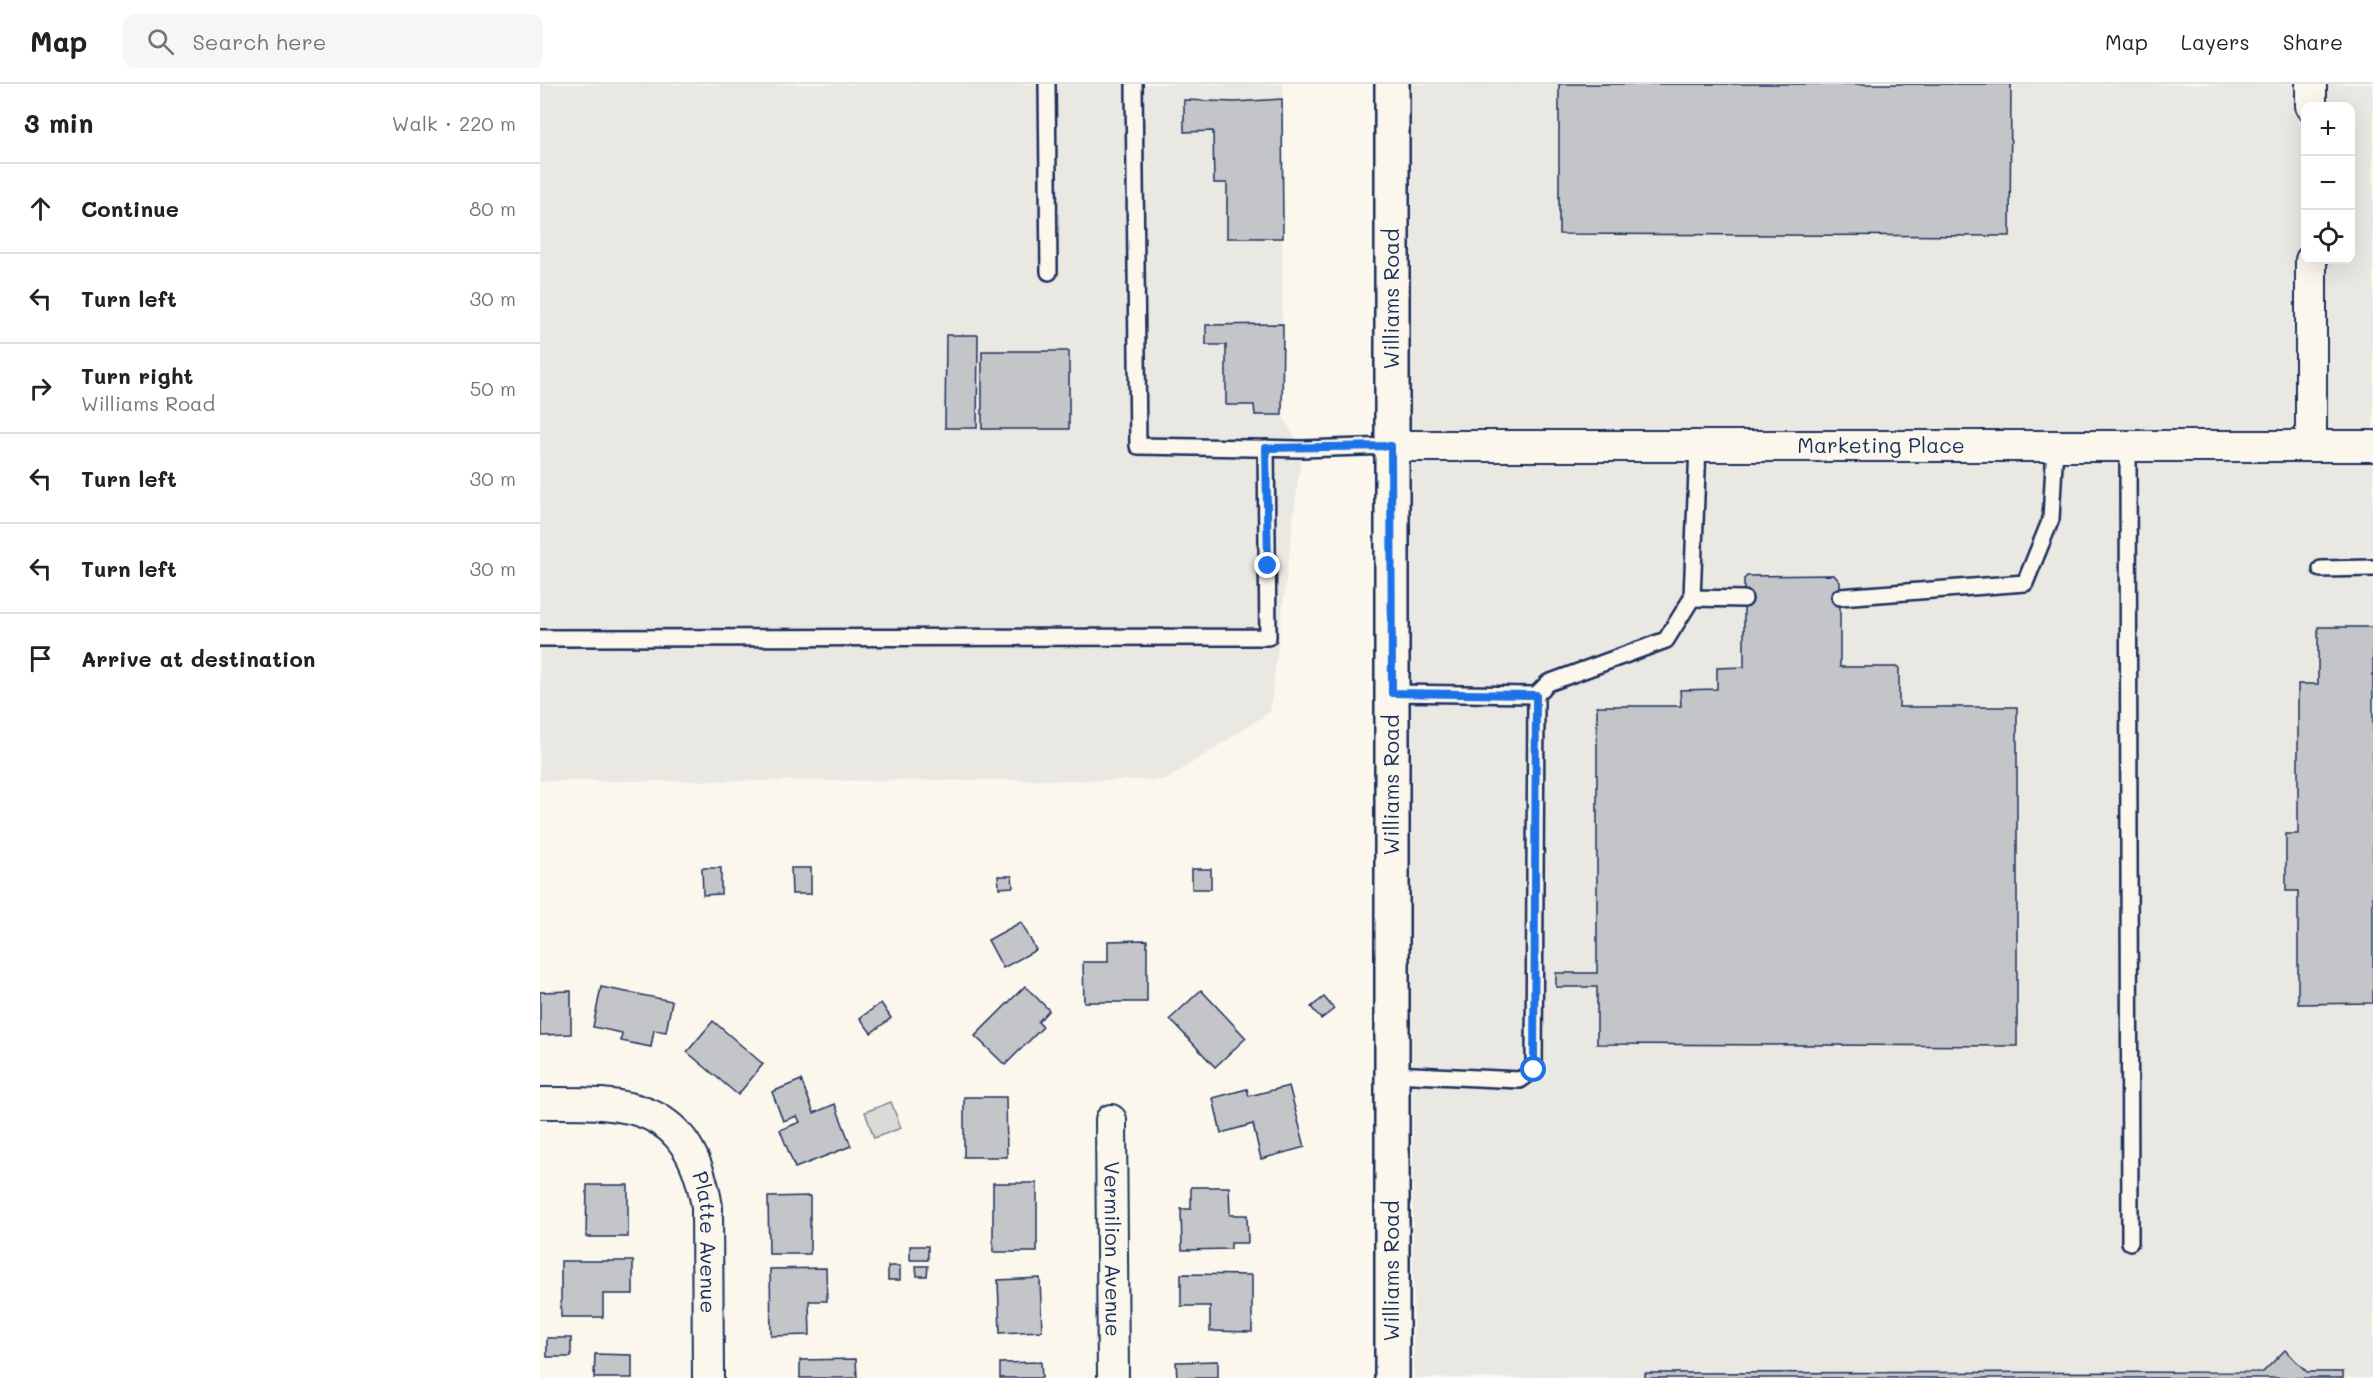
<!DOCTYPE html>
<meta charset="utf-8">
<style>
:root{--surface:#fff;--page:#f6f6f6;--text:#222;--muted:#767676;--line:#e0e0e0}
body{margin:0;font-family:Mali,sans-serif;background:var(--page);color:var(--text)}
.controls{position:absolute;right:18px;top:18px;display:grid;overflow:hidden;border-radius:12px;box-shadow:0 6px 24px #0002}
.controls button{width:54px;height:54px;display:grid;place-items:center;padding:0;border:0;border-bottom:2px solid var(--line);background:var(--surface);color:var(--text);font:30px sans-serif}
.stop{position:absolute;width:18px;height:18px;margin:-14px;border:4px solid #1a73e8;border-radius:50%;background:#fff}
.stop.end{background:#1a73e8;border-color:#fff;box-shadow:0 2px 6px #0008}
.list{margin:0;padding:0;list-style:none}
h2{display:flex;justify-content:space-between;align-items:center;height:78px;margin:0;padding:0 24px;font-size:26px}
h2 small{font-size:20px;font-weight:400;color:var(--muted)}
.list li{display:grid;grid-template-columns:39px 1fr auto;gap:18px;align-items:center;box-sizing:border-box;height:90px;padding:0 24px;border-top:2px solid var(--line)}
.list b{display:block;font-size:22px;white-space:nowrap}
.list p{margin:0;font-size:20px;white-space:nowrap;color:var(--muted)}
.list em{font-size:20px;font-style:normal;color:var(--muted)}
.icon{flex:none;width:33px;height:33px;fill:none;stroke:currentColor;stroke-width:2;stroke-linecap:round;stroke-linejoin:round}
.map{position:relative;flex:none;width:1833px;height:1294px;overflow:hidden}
header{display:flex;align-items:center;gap:36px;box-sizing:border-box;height:84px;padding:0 30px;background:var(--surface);border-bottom:2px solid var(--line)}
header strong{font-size:28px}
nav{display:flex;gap:33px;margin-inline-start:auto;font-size:21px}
.search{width:420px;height:54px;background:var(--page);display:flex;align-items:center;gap:15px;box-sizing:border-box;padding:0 21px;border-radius:12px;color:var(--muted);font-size:22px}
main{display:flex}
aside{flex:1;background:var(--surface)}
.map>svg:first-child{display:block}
.built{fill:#eae8e2;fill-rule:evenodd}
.green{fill:#dadad7;stroke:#7a849a;stroke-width:1.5}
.building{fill:#c3c5c9;stroke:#1b2f5e;stroke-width:1.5}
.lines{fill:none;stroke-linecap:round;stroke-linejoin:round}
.service-casing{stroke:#1b2f5e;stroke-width:20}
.minor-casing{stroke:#1b2f5e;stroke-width:34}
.secondary-casing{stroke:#1b2f5e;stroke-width:38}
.service{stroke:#fbf7ec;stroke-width:15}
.minor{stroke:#fbf7ec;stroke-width:30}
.secondary{stroke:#fbf7ec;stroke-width:33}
.route{stroke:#1a73e8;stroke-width:8}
.labels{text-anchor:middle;stroke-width:6;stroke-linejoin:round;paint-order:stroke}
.street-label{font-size:21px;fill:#1b2f5e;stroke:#fbf7ec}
</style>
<header>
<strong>Map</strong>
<div class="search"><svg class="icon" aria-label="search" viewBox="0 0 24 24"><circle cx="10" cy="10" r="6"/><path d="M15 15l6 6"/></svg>Search here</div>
<nav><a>Map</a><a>Layers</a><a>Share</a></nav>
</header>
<main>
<aside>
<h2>3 min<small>Walk · 220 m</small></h2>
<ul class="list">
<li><svg class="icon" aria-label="ahead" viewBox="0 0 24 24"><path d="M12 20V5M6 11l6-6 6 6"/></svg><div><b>Continue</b></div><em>80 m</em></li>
<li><svg class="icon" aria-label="left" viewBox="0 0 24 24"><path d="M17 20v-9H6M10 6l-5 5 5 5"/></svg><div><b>Turn left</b></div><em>30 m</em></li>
<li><svg class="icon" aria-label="right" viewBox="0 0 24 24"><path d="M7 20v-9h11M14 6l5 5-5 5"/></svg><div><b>Turn right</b><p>Williams Road</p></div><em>50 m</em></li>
<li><svg class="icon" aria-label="left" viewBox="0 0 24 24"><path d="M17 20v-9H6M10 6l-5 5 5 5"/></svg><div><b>Turn left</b></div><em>30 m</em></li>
<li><svg class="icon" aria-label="left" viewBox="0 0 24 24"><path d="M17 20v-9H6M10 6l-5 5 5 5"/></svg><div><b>Turn left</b></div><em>30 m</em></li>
<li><svg class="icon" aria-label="arrive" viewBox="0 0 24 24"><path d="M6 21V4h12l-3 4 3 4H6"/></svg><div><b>Arrive at destination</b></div></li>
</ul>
</aside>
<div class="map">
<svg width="1833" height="1294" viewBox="0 0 1833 1294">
<rect width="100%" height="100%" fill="#fbf7ec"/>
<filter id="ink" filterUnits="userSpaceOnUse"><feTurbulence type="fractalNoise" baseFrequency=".0167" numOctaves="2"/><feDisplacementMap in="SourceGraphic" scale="12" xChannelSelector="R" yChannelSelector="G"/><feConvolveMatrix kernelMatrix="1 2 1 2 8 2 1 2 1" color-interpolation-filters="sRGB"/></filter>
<g filter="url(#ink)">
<g class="built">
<path d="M 0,0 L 743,0 L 742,331 L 762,365 L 730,628 L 626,696 L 0,697 Z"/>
<path d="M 850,0 L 1833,0 L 1833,1294 L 874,1294 L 868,366 L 851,362 ZM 1766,22 L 1810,22 L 1810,176 L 1766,176 Z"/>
</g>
<path class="green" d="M 351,1018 L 361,1044 L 334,1054 L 325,1028 Z"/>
<g class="building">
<path d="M 1019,0 L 1471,0 L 1470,152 L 1019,150 Z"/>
<path d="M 742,15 L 743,154 L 687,154 L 687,99 L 674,99 L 673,47 L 644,48 L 644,16 L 695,18 Z"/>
<path d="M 743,240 L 742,331 L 715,331 L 714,321 L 686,321 L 686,261 L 666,261 L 666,241 Z"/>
<path d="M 406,251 L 438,251 L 437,344 L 405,344 Z"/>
<rect x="442" y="267" width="87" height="78"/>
<path d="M 1294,491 L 1300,498 L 1300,583 L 1359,583 L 1359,623 L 1477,623 L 1477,962 L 1057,960 L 1057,903 L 1016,903 L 1016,889 L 1057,889 L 1057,622 L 1141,622 L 1140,606 L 1177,605 L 1177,584 L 1204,583 L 1204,495 L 1207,492 Z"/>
<path d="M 1778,543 L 1833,543 L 1833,919 L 1758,920 L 1758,807 L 1746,807 L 1746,750 L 1758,750 L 1758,600 L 1778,600 Z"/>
<path d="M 162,784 L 181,784 L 181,810 L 163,811 Z"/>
<path d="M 251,784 L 271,784 L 271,810 L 252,810 Z"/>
<rect x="652" y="785" width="19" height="20"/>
<path d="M 458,792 L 472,792 L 473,803 L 459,804 Z"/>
<path d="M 481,838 L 496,866 L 463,884 L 448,856 Z"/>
<path d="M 607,856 L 607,918 L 544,918 L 543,878 L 568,878 L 568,857 Z"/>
<path d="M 485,902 L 509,926 L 498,938 L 503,943 L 465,981 L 435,952 Z"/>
<path d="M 61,903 L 132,917 L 126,948 L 114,946 L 111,963 L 81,957 L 82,949 L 53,943 Z"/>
<path d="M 661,906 L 706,954 L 675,983 L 630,935 Z"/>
<path d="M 31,907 L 31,950 L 0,951 L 0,908 Z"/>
<path d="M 784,913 L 794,925 L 781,935 L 771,923 Z"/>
<path d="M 341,919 L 351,934 L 331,949 L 320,934 Z"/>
<path d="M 173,937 L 223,980 L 198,1011 L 147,968 Z"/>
<path d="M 261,996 L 274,1029 L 295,1020 L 311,1062 L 255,1084 L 240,1046 L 260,1038 L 257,1032 L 243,1037 L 232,1008 Z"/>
<path d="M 749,1002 L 765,1063 L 721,1075 L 713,1040 L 681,1049 L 673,1014 L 707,1005 L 709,1012 Z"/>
<path d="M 424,1013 L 466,1013 L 467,1073 L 424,1073 Z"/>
<rect x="453" y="1099" width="44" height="69"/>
<path d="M 47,1101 L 88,1101 L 88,1153 L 46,1153 Z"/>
<path d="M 651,1103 L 689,1103 L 690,1131 L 707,1131 L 708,1159 L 691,1159 L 691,1165 L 642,1166 L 641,1125 L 651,1125 Z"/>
<path d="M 270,1112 L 270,1170 L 229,1170 L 228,1113 Z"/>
<rect x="370" y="1162" width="18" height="14"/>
<path d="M 21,1177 L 93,1177 L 93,1210 L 63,1210 L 63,1233 L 21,1233 Z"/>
<rect x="348" y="1182" width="12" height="14"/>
<path d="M 376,1182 L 388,1182 L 387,1192 L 377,1192 Z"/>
<path d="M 286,1184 L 287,1217 L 269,1217 L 270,1251 L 231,1252 L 230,1185 Z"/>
<path d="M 641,1190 L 712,1191 L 712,1248 L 670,1247 L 670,1222 L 641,1222 Z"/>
<path d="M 500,1194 L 502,1247 L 460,1249 L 458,1196 Z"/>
<rect x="7" y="1254" width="24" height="19"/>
<path d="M 1745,1266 L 1767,1288 L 1803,1288 L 1803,1294 L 1105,1294 L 1105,1289 L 1723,1288 Z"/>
<path d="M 55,1270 L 92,1271 L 92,1294 L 54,1294 Z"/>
<path d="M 316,1275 L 317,1294 L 260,1294 L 260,1276 Z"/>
<path d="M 678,1277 L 678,1294 L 637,1294 L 636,1278 Z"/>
<path d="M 501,1278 L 502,1294 L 460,1294 L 460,1279 Z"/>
</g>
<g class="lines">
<defs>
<g id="service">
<path d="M 507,0 L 509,188"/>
<path d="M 594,0 L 598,362 L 762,365 L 851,362"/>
<path d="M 1588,362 L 1590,1158"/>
<path d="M 1781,485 L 1833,484"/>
<path d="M 1300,513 L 1485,499 L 1511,435 L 1515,362"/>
<path d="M 1152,514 L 1204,515"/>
<path d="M 0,554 L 728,553 L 726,364"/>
<path d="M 852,609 L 996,611"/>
<path d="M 852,990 L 980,996 L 994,986 L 996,611 L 1008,599 L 1126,556 L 1152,514 L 1158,362"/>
</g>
<g id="minor">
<path d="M 1771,22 L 1771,0"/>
<path id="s1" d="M 851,362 L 1833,362"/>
<path d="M 1771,362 L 1771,176"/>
<path id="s2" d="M 0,1019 C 90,1018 150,1018 167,1123 L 168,1294"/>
<path id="s3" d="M 571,1036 L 573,1294"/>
</g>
<path id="secondary" d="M 852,1294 L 852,0"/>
</defs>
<use href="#service" class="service-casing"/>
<use href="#minor" class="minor-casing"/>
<use href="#secondary" class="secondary-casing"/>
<use href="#service" class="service"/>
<use href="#minor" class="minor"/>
<use href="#secondary" class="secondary"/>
</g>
</g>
<g class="lines" filter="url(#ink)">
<path class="route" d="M 728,482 L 726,364 L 851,362 L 852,609 L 996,611 L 994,986"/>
</g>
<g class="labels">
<g class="street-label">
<text transform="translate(852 215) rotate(-90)" y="7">Williams Road</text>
<text dy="7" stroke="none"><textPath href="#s1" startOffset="490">Marketing Place</textPath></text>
<text transform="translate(852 701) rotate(-90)" y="7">Williams Road</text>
<text dy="7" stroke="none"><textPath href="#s2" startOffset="260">Platte Avenue</textPath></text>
<text dy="7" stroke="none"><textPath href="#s3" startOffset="129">Vermilion Avenue</textPath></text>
<text transform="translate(852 1187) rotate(-90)" y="7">Williams Road</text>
</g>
</g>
</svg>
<div class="controls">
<button>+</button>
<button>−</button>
<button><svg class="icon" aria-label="locate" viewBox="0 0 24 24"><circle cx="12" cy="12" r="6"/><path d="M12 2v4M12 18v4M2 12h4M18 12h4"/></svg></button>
</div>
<div class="stop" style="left:994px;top:986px"></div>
<div class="stop end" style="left:728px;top:482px"></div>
</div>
</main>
